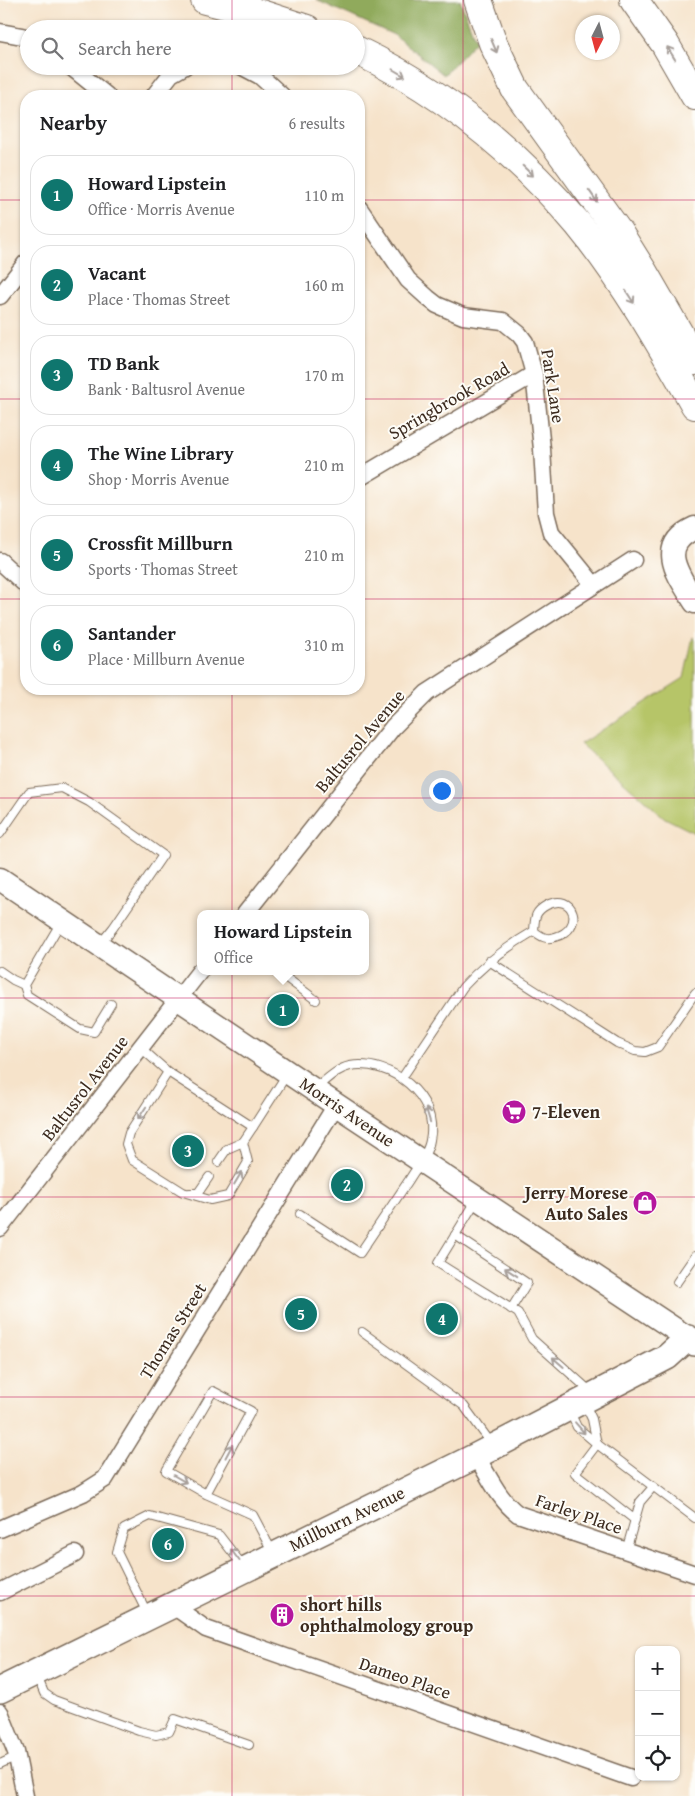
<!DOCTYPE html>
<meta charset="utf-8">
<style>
:root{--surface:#fff;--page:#f6f6f6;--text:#202124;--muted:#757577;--line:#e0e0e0;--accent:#0f766e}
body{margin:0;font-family:"Gentium Book Plus",serif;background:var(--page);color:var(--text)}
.controls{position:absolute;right:15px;bottom:15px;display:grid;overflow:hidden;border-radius:10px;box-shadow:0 1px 4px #0004}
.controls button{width:45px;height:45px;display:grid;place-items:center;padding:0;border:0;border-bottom:1px solid var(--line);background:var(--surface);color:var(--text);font:25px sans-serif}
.compass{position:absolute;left:575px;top:15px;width:45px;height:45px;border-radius:50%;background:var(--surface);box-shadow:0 1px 4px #0004;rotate:186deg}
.you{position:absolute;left:441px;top:790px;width:18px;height:18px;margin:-12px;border:4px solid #fff;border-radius:50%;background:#1a73e8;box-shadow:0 0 0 8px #1a73e833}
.badge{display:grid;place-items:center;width:32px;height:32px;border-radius:50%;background:var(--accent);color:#fff;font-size:16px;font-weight:700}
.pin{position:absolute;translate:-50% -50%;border:2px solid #fff;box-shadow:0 1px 5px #0006}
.popup{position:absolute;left:197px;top:910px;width:172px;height:65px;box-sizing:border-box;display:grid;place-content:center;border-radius:10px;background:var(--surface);filter:drop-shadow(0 1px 4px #0005);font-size:16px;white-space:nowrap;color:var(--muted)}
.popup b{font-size:19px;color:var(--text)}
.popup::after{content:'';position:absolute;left:50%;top:100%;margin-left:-10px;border:10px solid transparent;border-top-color:var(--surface)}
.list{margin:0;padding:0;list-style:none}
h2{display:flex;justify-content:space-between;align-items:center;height:65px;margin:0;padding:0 20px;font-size:21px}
h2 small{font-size:16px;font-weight:400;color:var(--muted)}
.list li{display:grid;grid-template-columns:32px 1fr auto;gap:15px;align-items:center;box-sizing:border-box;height:80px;margin:0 10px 10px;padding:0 10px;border:1px solid var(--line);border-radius:20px}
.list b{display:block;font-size:19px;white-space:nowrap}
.list p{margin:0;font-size:16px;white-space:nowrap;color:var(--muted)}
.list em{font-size:16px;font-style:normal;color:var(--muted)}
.icon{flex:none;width:28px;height:28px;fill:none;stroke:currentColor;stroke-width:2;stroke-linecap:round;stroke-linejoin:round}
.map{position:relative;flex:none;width:695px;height:1796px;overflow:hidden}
.search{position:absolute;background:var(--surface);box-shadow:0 1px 4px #0004;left:20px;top:20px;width:345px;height:55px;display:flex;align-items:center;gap:12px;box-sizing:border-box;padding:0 18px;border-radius:28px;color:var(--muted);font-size:19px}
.panel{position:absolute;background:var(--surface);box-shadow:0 1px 4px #0004;left:20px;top:90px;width:345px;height:605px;border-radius:20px}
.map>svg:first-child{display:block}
.green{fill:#b6c567;stroke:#787842}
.forest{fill:#90aa5c;stroke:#666a3d}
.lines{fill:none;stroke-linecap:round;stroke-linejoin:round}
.lane-casing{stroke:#7c6b5a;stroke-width:10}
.street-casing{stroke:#7c6b5a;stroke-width:19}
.secondary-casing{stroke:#7c6b5a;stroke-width:25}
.primary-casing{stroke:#7c6b5a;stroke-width:28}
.highway-casing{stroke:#7c6b5a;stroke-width:30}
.lane{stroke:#fff;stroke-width:8}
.street{stroke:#fff;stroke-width:16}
.secondary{stroke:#fff;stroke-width:22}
.primary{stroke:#fff;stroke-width:25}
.highway{stroke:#fff;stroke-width:28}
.oneway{stroke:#a79f9a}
.grid{fill:none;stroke:#c2185b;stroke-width:1;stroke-opacity:0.55}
.labels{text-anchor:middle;stroke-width:4;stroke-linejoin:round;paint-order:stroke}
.street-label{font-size:18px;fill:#3b2a1e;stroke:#fdfcf7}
.poi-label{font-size:18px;font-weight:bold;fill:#3b2a1e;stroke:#fdfcf7;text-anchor:start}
</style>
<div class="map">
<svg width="695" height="1796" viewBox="0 0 695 1796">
<rect width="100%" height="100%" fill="#fdfcf7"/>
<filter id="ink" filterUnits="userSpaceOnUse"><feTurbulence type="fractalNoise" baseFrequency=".02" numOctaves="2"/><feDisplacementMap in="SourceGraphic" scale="10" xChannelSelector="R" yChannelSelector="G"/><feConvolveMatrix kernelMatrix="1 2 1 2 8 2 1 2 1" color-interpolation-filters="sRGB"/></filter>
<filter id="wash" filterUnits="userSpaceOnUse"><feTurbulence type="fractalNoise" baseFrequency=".0096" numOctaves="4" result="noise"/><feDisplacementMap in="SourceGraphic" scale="20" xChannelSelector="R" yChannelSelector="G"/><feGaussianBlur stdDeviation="1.12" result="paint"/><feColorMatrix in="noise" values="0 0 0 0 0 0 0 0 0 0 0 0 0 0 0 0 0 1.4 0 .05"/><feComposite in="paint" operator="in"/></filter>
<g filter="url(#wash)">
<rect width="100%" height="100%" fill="#f6e3ca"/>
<path class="green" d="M 693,637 L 695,640 L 695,833 L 665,818 L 580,744 L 684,678 Z"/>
<path class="forest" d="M 316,0 L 460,0 L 476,41 L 444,75 L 394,35 Z"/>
</g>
<g filter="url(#ink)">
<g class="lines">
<defs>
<g id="lane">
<path d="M 0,834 L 29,792 L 62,788 L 89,802 L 163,855 L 113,928 L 100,944"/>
<path d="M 61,922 L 24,985 L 27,995 L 80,1029 L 94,1032 L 111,1004"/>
<path d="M 489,961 L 617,1043 L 635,1051 L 645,1052 L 658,1047 L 695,993"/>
<path d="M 0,971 L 13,980 L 24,985"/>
<path d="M 277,971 L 316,1000"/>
<path d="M 141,1048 L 168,1072 L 253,1127 L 287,1074"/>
<path d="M 168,1072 L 129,1133 L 126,1144 L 132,1160 L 183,1192 L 210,1200 L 228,1196 L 248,1162 L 243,1142"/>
<path d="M 402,1078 L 463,987 C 483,965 508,946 534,931 C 541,937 547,940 555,937 C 586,929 574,891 547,905 C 534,912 535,918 534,931"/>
<path d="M 218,1162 L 227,1149 L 243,1142 L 253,1127"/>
<path d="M 190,1193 L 198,1193 L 209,1177"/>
<path d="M 476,1201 L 438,1263 L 518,1313 L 532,1339 L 591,1392"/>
<path d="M 300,1214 L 360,1253 C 376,1229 393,1204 409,1180 C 416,1168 428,1154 430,1140 C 440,1096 390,1059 350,1066 C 336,1069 326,1080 315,1089"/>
<path d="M 455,1235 L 527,1283 L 511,1309"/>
<path d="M 677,1282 L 695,1256"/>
<path d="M 362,1332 L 464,1406 L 491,1443"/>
<path d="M 584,1402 L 592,1419 L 597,1444 L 575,1473 L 635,1520"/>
<path d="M 570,1412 L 577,1427 L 597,1444 L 695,1518"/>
<path d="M 206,1494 L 251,1411 L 213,1391 L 166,1471 L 206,1494 L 253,1515 L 273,1553"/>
<path d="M 626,1551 L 640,1502 L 653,1487"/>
<path d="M 148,1615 L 117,1552 L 124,1529 L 150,1516 L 219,1535 L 243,1566"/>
<path d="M 37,1676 L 44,1693 L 54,1700 L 139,1731 L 156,1735 L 169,1732 L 175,1719 L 249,1745"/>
<path d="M 0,1764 L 17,1756"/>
</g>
<g id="street">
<path d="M 0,32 L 22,36 L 29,40"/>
<path d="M 70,66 L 107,96"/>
<path d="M 241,66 L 260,76 L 282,96"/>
<path d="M 154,96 L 171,74 L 185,66"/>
<path d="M 359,208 L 408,280 L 428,298 L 437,305 L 463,316 L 503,321 L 519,334 L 525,342 L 534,374 L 542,449 L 546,513 L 551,532 L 594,585"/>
<path d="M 0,296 L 26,263"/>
<path d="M 359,478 L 534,374"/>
<path d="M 0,561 L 26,585"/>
<path d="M 245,914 L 393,727 L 427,693 L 633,560"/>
<path d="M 0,1228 L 200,971"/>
<path d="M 476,1456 C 489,1476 499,1500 518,1514 L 695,1574"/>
<path d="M 0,1529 L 83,1493 L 105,1479 L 336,1105"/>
<path d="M 0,1592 L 75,1554"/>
<path d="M 172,1605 L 206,1629 L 631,1778"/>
<path d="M 0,1712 L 16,1752 L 25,1796"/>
</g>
<g id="secondary">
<path d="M 695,528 C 655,546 679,576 695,602"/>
<path d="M 0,879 L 314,1090 L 688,1338"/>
</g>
<path id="primary" d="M 0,1690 L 476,1456 L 667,1357 L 688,1338 L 695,1343"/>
<g id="highway">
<path d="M 205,0 L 261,14 L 307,29"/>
<path d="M 478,0 L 493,43 L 515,89 L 619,233 L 644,273 L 695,361"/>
<path d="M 634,0 L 665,44 L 695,96"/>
<path d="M 356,50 C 442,91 517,152 578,224 C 623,279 660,343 695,405"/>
</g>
</defs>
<use href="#lane" class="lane-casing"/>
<use href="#street" class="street-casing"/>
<use href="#secondary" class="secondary-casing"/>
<use href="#primary" class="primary-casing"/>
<use href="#highway" class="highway-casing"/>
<use href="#lane" class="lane"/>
<use href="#street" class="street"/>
<use href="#secondary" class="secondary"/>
<use href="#primary" class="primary"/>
<use href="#highway" class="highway"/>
</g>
<defs><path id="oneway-shaft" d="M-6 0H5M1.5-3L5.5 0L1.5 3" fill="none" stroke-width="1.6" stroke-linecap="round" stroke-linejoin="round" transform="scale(1.25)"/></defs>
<g class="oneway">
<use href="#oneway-shaft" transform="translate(494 46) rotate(67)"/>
<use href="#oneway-shaft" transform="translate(671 53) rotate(-122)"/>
<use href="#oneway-shaft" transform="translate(399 73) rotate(30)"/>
<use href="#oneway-shaft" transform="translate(528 171) rotate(44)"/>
<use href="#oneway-shaft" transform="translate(593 196) rotate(55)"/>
<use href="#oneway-shaft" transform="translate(630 297) rotate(57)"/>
<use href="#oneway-shaft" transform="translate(142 1113) rotate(123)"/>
<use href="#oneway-shaft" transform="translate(428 1115) rotate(-107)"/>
<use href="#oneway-shaft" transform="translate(238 1178) rotate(-59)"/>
<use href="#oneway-shaft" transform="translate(511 1272) rotate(-147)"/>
<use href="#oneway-shaft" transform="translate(558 1362) rotate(-139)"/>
<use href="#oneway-shaft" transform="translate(580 1428) rotate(49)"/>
<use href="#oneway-shaft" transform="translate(229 1451) rotate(-62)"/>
<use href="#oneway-shaft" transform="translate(180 1479) rotate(30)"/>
<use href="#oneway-shaft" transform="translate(235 1555) rotate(-127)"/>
</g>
</g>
<path class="grid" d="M 232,0 L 232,29M 463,0 L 463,1796M 232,66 L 232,96M 0,200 L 26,200M 359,200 L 695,200M 0,399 L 26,399M 359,399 L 695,399M 0,599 L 26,599M 359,599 L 695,599M 232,689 L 232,1796M 0,798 L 695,798M 0,998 L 695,998M 0,1197 L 695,1197M 0,1397 L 695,1397M 0,1596 L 695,1596"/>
<defs>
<symbol id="supermarket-disc" viewBox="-11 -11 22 22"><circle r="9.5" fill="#b5179e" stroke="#fdfcf7"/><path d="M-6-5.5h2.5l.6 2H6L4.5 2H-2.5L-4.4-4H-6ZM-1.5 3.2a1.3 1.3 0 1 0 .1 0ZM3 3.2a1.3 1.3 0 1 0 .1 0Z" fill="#fff"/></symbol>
<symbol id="shop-disc" viewBox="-11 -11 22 22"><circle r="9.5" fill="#b5179e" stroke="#fdfcf7"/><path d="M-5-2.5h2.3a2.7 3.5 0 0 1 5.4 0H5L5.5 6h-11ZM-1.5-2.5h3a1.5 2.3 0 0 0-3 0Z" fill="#fff"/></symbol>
<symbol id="building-disc" viewBox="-11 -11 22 22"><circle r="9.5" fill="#b5179e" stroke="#fdfcf7"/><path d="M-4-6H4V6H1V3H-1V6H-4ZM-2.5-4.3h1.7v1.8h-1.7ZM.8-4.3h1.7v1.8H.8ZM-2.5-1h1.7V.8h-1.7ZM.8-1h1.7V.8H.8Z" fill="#fff"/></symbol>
</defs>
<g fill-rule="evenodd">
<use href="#supermarket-disc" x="500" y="1098" width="28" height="28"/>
<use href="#shop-disc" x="631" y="1189" width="28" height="28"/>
<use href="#building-disc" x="268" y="1601" width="28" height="28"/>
</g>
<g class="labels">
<g class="street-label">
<text transform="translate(553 386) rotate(81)" y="6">Park Lane</text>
<text transform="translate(449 401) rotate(-30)" y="6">Springbrook Road</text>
<text transform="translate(360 741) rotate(-50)" y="6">Baltusrol Avenue</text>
<text transform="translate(85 1088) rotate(-52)" y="6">Baltusrol Avenue</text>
<text transform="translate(347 1112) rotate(34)" y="6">Morris Avenue</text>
<text transform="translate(173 1331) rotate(-58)" y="6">Thomas Street</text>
<text transform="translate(579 1514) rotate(19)" y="6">Farley Place</text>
<text transform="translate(347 1519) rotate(-26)" y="6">Millburn Avenue</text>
<text transform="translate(405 1678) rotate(19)" y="6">Dameo Place</text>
</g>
<g class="poi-label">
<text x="532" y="1118">7-Eleven</text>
<text x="628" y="1199" text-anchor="end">Jerry Morese<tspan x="628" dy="21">Auto Sales</tspan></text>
<text x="300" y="1611">short hills<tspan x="300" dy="21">ophthalmology group</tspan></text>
</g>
</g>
</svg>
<div class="controls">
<button>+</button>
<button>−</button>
<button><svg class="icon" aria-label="locate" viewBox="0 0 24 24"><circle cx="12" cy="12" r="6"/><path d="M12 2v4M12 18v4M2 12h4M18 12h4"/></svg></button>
</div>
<svg class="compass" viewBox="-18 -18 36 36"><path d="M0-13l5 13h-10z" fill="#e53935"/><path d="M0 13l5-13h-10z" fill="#757577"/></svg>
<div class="you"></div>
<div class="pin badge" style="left:283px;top:1010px">1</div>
<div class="popup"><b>Howard Lipstein</b>Office</div>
<div class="pin badge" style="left:347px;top:1185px">2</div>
<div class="pin badge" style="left:188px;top:1151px">3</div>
<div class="pin badge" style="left:442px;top:1319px">4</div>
<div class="pin badge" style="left:301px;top:1314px">5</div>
<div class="pin badge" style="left:168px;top:1544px">6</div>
<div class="search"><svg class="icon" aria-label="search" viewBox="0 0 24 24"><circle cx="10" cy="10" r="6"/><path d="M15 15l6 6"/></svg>Search here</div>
<section class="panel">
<h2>Nearby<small>6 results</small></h2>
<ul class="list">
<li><span class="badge">1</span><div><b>Howard Lipstein</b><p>Office · Morris Avenue</p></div><em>110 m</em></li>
<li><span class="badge">2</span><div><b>Vacant</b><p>Place · Thomas Street</p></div><em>160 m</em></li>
<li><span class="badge">3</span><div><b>TD Bank</b><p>Bank · Baltusrol Avenue</p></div><em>170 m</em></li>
<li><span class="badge">4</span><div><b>The Wine Library</b><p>Shop · Morris Avenue</p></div><em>210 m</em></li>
<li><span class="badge">5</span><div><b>Crossfit Millburn</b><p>Sports · Thomas Street</p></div><em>210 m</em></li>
<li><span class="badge">6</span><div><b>Santander</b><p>Place · Millburn Avenue</p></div><em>310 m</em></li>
</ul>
</section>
</div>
